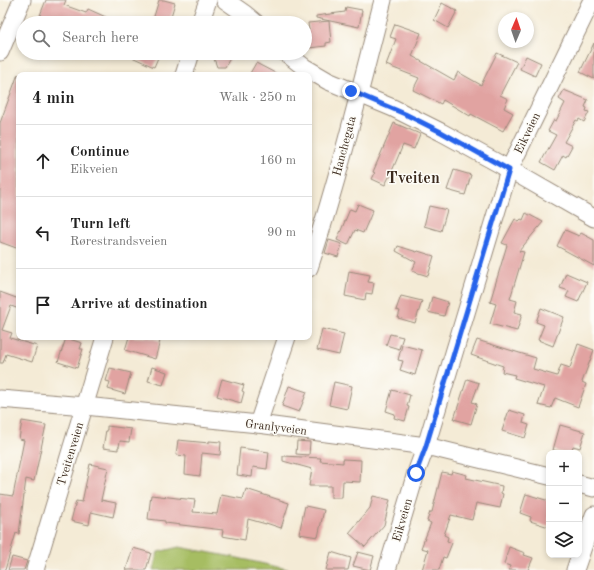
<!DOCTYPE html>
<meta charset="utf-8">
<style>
:root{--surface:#fff;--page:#f2f2f2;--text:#222;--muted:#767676;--line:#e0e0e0}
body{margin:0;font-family:"Old Standard TT",serif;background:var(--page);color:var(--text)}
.controls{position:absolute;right:12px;bottom:12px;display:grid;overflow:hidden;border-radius:8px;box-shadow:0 2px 6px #0003}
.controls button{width:36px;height:36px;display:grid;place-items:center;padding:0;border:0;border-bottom:1px solid var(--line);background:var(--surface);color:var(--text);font:20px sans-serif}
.compass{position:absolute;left:498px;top:12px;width:36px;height:36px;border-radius:50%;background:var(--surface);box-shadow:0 2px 6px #0003;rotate:2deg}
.stop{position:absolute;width:12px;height:12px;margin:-9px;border:3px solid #2563eb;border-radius:50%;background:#fff}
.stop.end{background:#2563eb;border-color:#fff;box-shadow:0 1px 4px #0008}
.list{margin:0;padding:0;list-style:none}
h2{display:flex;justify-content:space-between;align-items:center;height:52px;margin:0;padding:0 16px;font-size:17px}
h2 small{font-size:13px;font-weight:400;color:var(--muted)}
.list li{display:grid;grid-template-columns:26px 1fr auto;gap:12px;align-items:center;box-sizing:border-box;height:72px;padding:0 16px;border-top:1px solid var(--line)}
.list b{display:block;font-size:15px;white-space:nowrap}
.list p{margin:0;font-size:13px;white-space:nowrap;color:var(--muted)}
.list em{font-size:13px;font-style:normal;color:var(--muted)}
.icon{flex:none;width:22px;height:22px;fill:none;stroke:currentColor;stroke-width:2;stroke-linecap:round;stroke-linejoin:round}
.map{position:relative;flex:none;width:594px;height:570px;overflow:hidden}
.search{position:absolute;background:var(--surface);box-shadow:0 2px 6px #0003;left:16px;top:16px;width:296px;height:44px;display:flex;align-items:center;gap:10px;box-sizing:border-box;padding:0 14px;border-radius:22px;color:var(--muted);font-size:15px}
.panel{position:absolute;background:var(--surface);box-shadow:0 2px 6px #0003;left:16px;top:72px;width:296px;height:268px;border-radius:8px}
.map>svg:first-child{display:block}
.green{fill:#a6bd62;stroke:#707440}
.building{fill:#e1a3a1}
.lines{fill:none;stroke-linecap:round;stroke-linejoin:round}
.minor-casing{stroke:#988a7a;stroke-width:19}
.minor{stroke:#fff;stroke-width:17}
.route{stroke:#2563eb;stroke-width:5}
.labels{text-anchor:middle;stroke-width:3;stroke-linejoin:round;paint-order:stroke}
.street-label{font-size:12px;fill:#3b2a1e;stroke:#fdfcf7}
.district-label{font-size:16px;font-weight:bold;fill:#3b2a1e;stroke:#fdfcf7}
</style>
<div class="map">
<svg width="594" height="570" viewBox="0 0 594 570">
<rect width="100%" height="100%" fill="#fdfcf7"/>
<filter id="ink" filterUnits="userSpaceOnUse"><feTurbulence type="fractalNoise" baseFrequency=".025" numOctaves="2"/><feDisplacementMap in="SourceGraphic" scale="8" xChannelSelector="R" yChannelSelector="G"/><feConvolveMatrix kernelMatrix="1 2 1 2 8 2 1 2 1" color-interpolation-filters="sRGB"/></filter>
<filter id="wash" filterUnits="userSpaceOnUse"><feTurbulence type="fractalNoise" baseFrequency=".012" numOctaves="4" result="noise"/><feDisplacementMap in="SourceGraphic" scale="16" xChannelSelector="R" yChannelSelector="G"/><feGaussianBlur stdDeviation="0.9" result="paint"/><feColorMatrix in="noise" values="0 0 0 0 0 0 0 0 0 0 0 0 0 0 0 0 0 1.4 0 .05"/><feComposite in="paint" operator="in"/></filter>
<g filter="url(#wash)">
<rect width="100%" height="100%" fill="#f4ebd6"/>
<path class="green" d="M 179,547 L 233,557 L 291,570 L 153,570 L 158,552 Z"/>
<g id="blocks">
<g class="building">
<path d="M 46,0 L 66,0 L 64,5 L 86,13 L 88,9 L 119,23 L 37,23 Z"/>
<path d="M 159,0 L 164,0 L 175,3 L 169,23 L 152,23 Z"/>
<path d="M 442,3 L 457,11 L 448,28 L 434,20 Z"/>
<path d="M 346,7 L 362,10 L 359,27 L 316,18 L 316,16 L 345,12 Z"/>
<path d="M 329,21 L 331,42 L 326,43 L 326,46 L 309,48 L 309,46 L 305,47 L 305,30 L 309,30 L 308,23 Z"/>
<path d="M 395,24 L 421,33 L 412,56 L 454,80 L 458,72 L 481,85 L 497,53 L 517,62 L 500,95 L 508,99 L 504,108 L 513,113 L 503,131 L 471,114 L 470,116 L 443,100 L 441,104 L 413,90 L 419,78 L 386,65 L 396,39 L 390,37 Z"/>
<path d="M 594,43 L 594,79 L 580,72 Z"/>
<path d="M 123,53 L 160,53 L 154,67 Z"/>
<path d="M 212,53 L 233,53 L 225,67 L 217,67 Z"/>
<path d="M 526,56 L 541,63 L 535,76 L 520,69 Z"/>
<path d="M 256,63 L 279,75 L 249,75 Z"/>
<path d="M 18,74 L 19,75 L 19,249 L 0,242 L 0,123 Z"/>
<path d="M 564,90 L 588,100 L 585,107 L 587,108 L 586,111 L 589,112 L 584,122 L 579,119 L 578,121 L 576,120 L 564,142 L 572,146 L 566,157 L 563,155 L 555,170 L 541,162 L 556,135 L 548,131 L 554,120 L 556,121 L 565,103 L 559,99 Z"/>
<path d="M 394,123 L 420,134 L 414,149 L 403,145 L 392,171 L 394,176 L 389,177 L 385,185 L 372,179 L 375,173 L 373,172 Z"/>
<path d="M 454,170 L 471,175 L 465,195 L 447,190 Z"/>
<path d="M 358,204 L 373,210 L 363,233 L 355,230 L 348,245 L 337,240 L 350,209 L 355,211 Z"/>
<path d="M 429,206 L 447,210 L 441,231 L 424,226 Z"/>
<path d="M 526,213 L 543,222 L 519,251 L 524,252 L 510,299 L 517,301 L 514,312 L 522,314 L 517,331 L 490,324 L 496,304 L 490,302 L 507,245 L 502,243 L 515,219 L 519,221 L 521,219 L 523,220 Z"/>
<path d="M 565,230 L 579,236 L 581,233 L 594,240 L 594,266 L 557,246 Z"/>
<path d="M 329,240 L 342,244 L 338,257 L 325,253 Z"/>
<path d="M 398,246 L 417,252 L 418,251 L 434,256 L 428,276 L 412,271 L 416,262 L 396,251 Z"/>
<path d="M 349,271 L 370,275 L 368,282 L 374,283 L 372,294 L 366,293 L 365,300 L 345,296 Z"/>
<path d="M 566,273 L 587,282 L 578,302 L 566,297 L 569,291 L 560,288 Z"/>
<path d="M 0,292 L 19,299 L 19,309 L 11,306 L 2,330 L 12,333 L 10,338 L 37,346 L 32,362 L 6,354 L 3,363 L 0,363 Z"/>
<path d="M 401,296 L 422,301 L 415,323 L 398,318 L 400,311 L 396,310 Z"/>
<path d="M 432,297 L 448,302 L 444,316 L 428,312 Z"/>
<path d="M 541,308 L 564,317 L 553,346 L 538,340 L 544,325 L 536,322 Z"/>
<path d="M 322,329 L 344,334 L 339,355 L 317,350 Z"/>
<path d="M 390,334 L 403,337 L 399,349 L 386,345 Z"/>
<path d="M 129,337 L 148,337 L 160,341 L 155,359 L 125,350 Z"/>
<path d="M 66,338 L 82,343 L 80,349 L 83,349 L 77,368 L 58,362 Z"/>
<path d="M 477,340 L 536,358 L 533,369 L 557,376 L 561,365 L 570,368 L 578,344 L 594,350 L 582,382 L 586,384 L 578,407 L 555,398 L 551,408 L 538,405 L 544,387 L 514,378 L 515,375 L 502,372 L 503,366 L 471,355 Z"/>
<path d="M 402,345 L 422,350 L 415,375 L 400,370 L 403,361 L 398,360 Z"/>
<path d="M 152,367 L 167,372 L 163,385 L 148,381 Z"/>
<path d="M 110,368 L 131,373 L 125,394 L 108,389 L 110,382 L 106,381 Z"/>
<path d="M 222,379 L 244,385 L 242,391 L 244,392 L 241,403 L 217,396 Z"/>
<path d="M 467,379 L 479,383 L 472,402 L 477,404 L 471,424 L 454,419 Z"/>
<path d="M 334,382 L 352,386 L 347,409 L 329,405 Z"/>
<path d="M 289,386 L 307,392 L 299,412 L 282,406 Z"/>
<path d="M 392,390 L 410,395 L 407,406 L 409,407 L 405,421 L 394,418 L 395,414 L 386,411 Z"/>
<path d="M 509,410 L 525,415 L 523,423 L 529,425 L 525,438 L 502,431 Z"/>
<path d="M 22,421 L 46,425 L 34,481 L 26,479 L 19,534 L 16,533 L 5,570 L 0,570 L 0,494 L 13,496 L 24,440 L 19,439 Z"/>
<path d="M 560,425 L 585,432 L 580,448 L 573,446 L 571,453 L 563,453 L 553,450 Z"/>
<path d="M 107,426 L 131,429 L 129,442 L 120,441 L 119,447 L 118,447 L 118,450 L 103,448 L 106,430 L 107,430 Z"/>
<path d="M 178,440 L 209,443 L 209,441 L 221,442 L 220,455 L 202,453 L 200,476 L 185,474 L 186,456 L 176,455 Z"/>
<path d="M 297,441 L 310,442 L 309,455 L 296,454 Z"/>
<path d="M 240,448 L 269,452 L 267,469 L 253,467 L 252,477 L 237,475 Z"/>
<path d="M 283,456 L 321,458 L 320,461 L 343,463 L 343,459 L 361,460 L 360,482 L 343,481 L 342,498 L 331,498 L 331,486 L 309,486 L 312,469 L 283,461 Z"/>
<path d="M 90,464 L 108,468 L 101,500 L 116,503 L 113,517 L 91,512 L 89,525 L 71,521 L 76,501 L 82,502 Z"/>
<path d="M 452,471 L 467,475 L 466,478 L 502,486 L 501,493 L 503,494 L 500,508 L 476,503 L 472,520 L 451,515 L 444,535 L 448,537 L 447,541 L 452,543 L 446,558 L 443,557 L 439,570 L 422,570 L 428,550 L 421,548 L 431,523 L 427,521 L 430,512 L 432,512 L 442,472 L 451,474 Z"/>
<path d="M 246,489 L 289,503 L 281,528 L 266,523 L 266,524 L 248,519 L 245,540 L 222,536 L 223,530 L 165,523 L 165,521 L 148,519 L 151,495 L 195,500 L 193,512 L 217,514 L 221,495 L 243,499 Z"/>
<path d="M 526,494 L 549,501 L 549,527 L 530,521 L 531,517 L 520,513 Z"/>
<path d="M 373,496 L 390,500 L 384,525 L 365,547 L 349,533 L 370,508 Z"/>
<path d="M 305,506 L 324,510 L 318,537 L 299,534 Z"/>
<path d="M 509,547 L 525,553 L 524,555 L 533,558 L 528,570 L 509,570 L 510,566 L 504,564 Z"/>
<path d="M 133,548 L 151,553 L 146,570 L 126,570 Z"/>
<path d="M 331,552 L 351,558 L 348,570 L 326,570 Z"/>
<path d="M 358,552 L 374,556 L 370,570 L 353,566 Z"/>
<path d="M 12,557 L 27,561 L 24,570 L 8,570 Z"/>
</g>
</g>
</g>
<g filter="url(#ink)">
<use href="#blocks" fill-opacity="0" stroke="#988a7a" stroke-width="1"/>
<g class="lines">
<defs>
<g id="minor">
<path d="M 225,0 L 245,14 L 256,23"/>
<path d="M 200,23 L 208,0"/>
<path d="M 0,52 L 22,0"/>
<path d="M 286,53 L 304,67 L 328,81 L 393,108 L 441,132 L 514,172 L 594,218"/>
<path d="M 184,75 L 191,53"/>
<path d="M 309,268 C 338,180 360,90 383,0"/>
<path d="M 0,399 L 85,406 L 258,424 L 426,446 L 549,476"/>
<path d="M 258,424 L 287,337"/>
<path d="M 579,484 L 594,488"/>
<path d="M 35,570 L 105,337"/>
<path d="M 387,570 L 416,473 L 426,446 L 509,170 L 592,0"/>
<path d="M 575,570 L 594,515"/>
</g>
</defs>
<use href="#minor" class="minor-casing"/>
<use href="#minor" class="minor"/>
</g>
</g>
<g class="lines" filter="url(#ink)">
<path class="route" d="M 351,91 L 405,114 L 441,132 L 509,170 L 426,446 L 416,473"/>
</g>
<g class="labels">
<g class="street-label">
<text transform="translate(527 133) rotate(-64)" y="4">Eikveien</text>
<text transform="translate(344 146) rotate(-75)" y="4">Hanchegata</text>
<text transform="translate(276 427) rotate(7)" y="4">Granlyveien</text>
<text transform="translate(70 454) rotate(-73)" y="4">Tveitenveien</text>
<text transform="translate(402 520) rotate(-74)" y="4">Eikveien</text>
</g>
<g class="district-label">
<text x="413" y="183">Tveiten</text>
</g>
</g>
</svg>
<div class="controls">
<button>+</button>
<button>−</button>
<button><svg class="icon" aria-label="layers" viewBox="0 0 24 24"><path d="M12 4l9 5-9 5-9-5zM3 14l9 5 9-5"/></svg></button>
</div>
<svg class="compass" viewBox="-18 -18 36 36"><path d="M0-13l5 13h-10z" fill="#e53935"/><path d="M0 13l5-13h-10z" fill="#767676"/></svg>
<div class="stop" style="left:416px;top:473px"></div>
<div class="stop end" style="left:351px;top:91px"></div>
<div class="search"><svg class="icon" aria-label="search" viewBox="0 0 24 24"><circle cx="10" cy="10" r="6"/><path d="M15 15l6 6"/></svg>Search here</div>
<section class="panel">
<h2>4 min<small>Walk · 250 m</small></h2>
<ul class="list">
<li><svg class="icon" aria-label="ahead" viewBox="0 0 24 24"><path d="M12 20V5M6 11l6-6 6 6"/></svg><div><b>Continue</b><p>Eikveien</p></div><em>160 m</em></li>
<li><svg class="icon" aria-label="left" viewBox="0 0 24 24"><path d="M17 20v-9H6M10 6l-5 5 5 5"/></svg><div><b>Turn left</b><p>Rørestrandsveien</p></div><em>90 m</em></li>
<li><svg class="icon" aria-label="arrive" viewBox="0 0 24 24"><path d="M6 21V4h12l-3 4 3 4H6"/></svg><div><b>Arrive at destination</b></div></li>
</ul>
</section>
</div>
